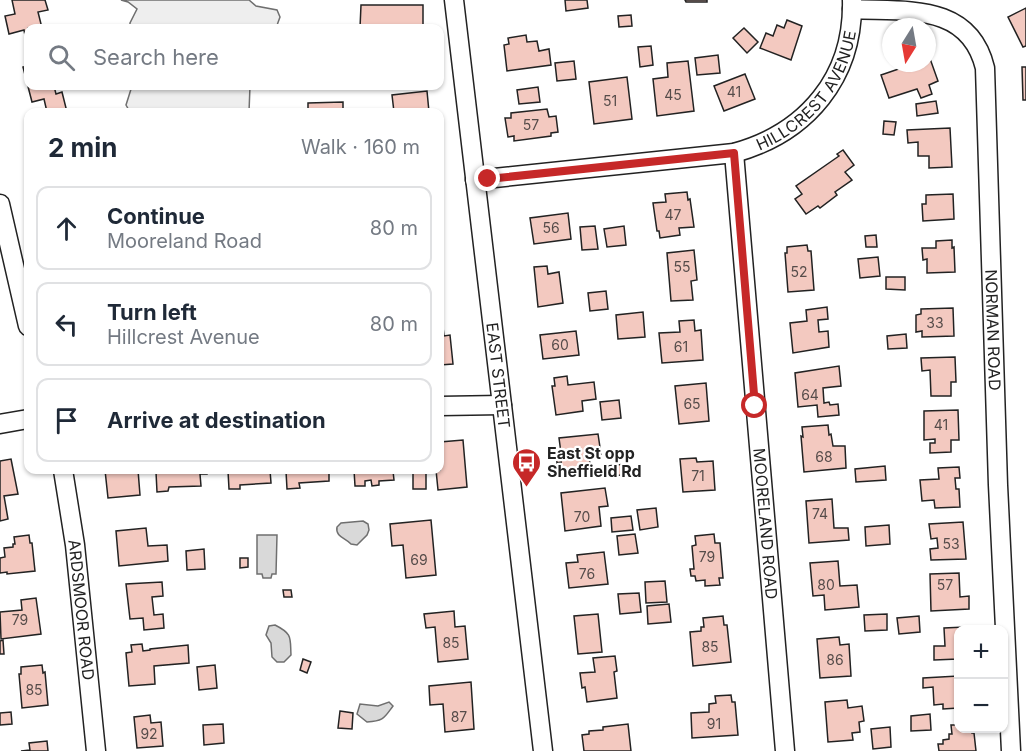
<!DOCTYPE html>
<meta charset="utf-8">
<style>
:root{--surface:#fff;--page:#f2f2f3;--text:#1f2937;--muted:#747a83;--line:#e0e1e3}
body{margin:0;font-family:Inter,sans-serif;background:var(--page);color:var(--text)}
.controls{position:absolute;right:18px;bottom:18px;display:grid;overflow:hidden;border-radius:12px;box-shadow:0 2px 4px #0004}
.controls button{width:54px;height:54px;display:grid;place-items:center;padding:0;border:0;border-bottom:2px solid var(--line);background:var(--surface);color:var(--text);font:30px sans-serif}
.compass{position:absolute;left:882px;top:18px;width:54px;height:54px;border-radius:50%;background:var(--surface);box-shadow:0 2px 4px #0004;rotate:191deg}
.stop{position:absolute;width:18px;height:18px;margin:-14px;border:4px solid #c62828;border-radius:50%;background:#fff}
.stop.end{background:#c62828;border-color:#fff;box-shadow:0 2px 6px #0008}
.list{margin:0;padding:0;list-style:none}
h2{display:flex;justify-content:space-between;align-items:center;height:78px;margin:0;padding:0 24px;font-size:26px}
h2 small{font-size:20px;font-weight:400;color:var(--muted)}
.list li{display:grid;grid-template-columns:39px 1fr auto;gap:18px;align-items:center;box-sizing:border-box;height:84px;margin:0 12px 12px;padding:0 12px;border:2px solid var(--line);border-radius:12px}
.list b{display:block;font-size:22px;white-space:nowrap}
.list p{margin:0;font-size:20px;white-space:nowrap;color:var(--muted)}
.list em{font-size:20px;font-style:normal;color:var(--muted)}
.icon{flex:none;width:33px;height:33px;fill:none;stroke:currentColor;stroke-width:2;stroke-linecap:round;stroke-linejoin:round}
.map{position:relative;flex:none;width:1026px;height:751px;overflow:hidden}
.search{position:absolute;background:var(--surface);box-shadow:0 2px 4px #0004;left:24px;top:24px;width:420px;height:66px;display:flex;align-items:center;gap:15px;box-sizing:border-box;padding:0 21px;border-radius:12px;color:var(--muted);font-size:22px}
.panel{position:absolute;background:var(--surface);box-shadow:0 2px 4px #0004;left:24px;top:108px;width:420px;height:366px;border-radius:12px}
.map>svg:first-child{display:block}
.green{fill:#eee;stroke:#6f6f6f;stroke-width:1.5}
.water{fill:#d9d9d9;stroke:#6f6f6f;stroke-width:1.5}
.building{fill:#f3c9c0;stroke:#222;stroke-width:1.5}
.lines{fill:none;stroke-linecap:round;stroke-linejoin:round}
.minor-casing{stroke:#222;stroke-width:21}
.minor{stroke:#fff;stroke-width:18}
.route{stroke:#c62828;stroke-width:8}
.labels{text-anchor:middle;stroke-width:4.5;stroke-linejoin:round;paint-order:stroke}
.number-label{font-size:14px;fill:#564c4a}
.street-label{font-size:16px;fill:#222;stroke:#fff}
.poi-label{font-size:16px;font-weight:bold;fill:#222;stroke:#fff;text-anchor:start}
</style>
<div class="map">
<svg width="1026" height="751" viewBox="0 0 1026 751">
<rect width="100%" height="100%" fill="#fff"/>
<g class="green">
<path d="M 121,0 L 249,0 L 256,6 L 277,10 L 280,17 L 276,28 L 130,28 L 130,23 L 137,9 L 128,2 Z"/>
<path d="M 132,86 L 250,86 L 249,112 L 130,112 L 126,105 Z"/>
</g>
<g class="water">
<path d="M 363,521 L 368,524 L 369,530 L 367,535 L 357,545 L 351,544 C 346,538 335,537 337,527 L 341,523 Z"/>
<path d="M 257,535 L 277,535 L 276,574 L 272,574 L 271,578 L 263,578 L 262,574 L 257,574 Z"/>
<path d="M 275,625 C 293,634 290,638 291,655 L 284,662 L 277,662 L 272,657 L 271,643 L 266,635 L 269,626 Z"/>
<path d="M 389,702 L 393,706 C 384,718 384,721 367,722 L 357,714 L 360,704 L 378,706 Z"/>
</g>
<g class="building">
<path d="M 12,0 L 45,0 L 48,10 L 38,12 L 42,28 L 28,28 L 28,52 L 24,30 L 9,34 L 5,16 L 15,14 Z"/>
<path d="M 565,0 L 587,0 L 588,8 L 566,11 Z"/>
<path d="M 685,0 L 707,0 L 707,2 L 686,2 Z"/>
<path d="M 361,5 L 423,5 L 423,28 L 360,28 Z"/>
<path d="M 1026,8 L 1026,46 L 1023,47 L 1008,17 Z"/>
<path d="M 631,15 L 632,26 L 619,27 L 618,16 Z"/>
<path d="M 787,20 L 802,26 L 791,60 L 760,48 L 766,33 L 773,36 L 777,25 L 784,28 Z"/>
<path d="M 744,28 L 758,42 L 747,53 L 733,38 Z"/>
<path d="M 526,35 L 527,42 L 537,41 L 539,51 L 549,49 L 551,65 L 507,71 L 504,45 L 509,44 L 508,38 Z"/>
<path d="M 651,46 L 653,65 L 640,67 L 638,47 Z"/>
<path d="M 928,53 L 938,81 L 929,85 L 932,94 L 921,98 L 917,89 L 889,98 L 881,75 L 916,63 L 927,63 Z"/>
<path d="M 718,55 L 720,73 L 697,75 L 695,58 Z"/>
<path d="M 574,61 L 576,79 L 557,81 L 555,63 Z"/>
<path d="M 688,61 L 694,111 L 657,116 L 653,79 L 668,77 L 667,63 Z"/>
<path d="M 28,66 L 28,86 L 54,86 L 56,94 L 62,92 L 67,112 L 47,112 L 44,99 L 32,102 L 23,67 Z"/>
<path d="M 1022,67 L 1026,67 L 1026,100 L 1023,100 Z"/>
<path d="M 745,74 L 755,99 L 724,111 L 714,86 Z"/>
<path d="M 627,77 L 632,119 L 594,124 L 589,82 Z"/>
<path d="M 538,87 L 540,102 L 519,104 L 517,90 Z"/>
<path d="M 427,91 L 429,112 L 394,112 L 392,95 Z"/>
<path d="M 936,101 L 938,113 L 917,116 L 916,104 Z"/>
<path d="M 343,102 L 343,112 L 308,112 L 308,103 Z"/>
<path d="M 547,109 L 549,117 L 556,116 L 558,132 L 551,133 L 551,136 L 514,141 L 514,136 L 508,137 L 505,118 L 511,118 L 511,113 Z"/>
<path d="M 884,121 L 896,122 L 894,135 L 883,134 Z"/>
<path d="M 950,128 L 952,167 L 929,168 L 929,156 L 918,156 L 918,142 L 908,143 L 907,130 Z"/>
<path d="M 843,150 L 854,165 L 845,172 L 852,180 L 835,192 L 837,195 L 820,208 L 818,206 L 806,214 L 795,199 L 802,194 L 796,186 L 839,156 L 837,154 Z"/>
<path d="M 687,192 L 688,200 L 690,199 L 694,227 L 679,228 L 680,235 L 660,238 L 659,231 L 657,231 L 653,203 L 666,202 L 665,194 Z"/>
<path d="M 953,194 L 954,219 L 923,221 L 922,204 L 926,204 L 926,195 Z"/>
<path d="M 568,213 L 571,239 L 534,244 L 530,218 Z"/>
<path d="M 595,226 L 598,249 L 582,250 L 580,227 Z"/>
<path d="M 624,226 L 626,245 L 607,247 L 604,229 Z"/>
<path d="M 876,235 L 877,247 L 866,247 L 865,236 Z"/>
<path d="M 952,240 L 952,248 L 954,247 L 955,272 L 927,273 L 927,259 L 923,260 L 922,248 L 936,248 L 936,241 Z"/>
<path d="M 807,245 L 808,251 L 811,251 L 814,290 L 788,292 L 785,253 L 787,253 L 787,247 Z"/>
<path d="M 694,250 L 697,280 L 691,281 L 693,300 L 671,301 L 667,253 Z"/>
<path d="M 878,257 L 880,276 L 860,278 L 858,259 Z"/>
<path d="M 547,266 L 548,274 L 559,272 L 563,303 L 538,307 L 534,267 Z"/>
<path d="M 886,277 L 905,277 L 905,290 L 886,289 Z"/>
<path d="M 606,291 L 608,309 L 590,311 L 588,293 Z"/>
<path d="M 827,307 L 828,319 L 818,320 L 819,332 L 828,331 L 829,347 L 793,353 L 790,323 L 807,321 L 806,310 Z"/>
<path d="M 953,308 L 954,336 L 922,337 L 922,331 L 916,332 L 916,315 L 921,314 L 921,309 Z"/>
<path d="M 643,312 L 645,337 L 618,339 L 616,315 Z"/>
<path d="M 694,320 L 695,331 L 701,330 L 703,360 L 662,363 L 659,333 L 680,332 L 679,321 Z"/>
<path d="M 443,327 L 444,336 L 450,335 L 453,364 L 440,365 L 440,328 Z"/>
<path d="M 576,331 L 579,355 L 543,359 L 540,335 Z"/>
<path d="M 906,334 L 907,348 L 888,349 L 887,336 Z"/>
<path d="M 955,357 L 956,382 L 951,382 L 951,396 L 931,396 L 930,370 L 922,371 L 921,358 Z"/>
<path d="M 839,366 L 841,386 L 823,388 L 824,403 L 829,402 L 830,405 L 838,404 L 839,415 L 818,417 L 817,405 L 798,407 L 795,373 Z"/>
<path d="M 567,376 L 568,385 L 594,382 L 596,399 L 582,401 L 583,411 L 556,415 L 552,386 L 555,386 L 554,378 Z"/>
<path d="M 706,383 L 709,421 L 679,424 L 675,386 Z"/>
<path d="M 619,400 L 621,418 L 602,420 L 600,402 Z"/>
<path d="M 958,410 L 959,440 L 951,440 L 951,452 L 930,453 L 930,443 L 935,443 L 935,439 L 924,440 L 924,411 Z"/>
<path d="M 828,425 L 829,435 L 831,434 L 833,446 L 845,446 L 846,468 L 804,472 L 801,436 L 803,437 L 802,427 Z"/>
<path d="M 598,434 L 601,454 L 589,456 L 591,471 L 563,474 L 561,462 L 557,463 L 556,454 L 561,453 L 559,438 Z"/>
<path d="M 463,440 L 467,487 L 438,490 L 436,470 L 440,470 L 440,442 Z"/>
<path d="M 696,458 L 697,462 L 713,461 L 715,490 L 683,492 L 680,459 Z"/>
<path d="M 11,459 L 18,494 L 4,496 L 8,519 L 0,521 L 0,461 Z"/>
<path d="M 625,464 L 627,474 L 609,477 L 608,466 Z"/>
<path d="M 885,466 L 886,480 L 856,482 L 855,469 Z"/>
<path d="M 959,467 L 960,478 L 955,478 L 956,489 L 959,489 L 960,507 L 935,508 L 934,500 L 922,501 L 920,480 L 939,479 L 938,468 Z"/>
<path d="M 105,470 L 138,470 L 140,495 L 108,498 Z"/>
<path d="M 171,470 L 207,470 L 207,474 L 200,474 L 201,486 L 169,487 L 168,491 L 157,492 L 156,472 L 171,472 Z"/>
<path d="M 241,470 L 270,470 L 271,483 L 240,485 L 240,489 L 229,489 L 228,471 Z"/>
<path d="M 301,470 L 339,470 L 329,470 L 329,481 L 299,483 L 300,488 L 287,489 L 286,471 Z"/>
<path d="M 354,470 L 404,470 L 393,471 L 394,480 L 379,481 L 379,485 L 372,486 L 371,480 L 365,481 L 365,486 L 355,486 Z"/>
<rect x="413" y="470" width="13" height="19"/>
<path d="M 605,488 L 608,506 L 599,507 L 601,526 L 565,531 L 561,493 Z"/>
<path d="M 832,499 L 834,528 L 848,528 L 849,540 L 809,543 L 806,501 Z"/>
<path d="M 656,508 L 658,527 L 640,530 L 637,510 Z"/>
<path d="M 631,516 L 633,530 L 612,532 L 611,518 Z"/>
<path d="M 431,520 L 436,575 L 406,578 L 403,545 L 392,546 L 390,524 Z"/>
<path d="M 963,522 L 966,559 L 931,560 L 930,549 L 938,548 L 937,538 L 931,539 L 929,524 Z"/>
<path d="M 889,525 L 890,544 L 866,546 L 865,527 Z"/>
<path d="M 146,528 L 148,546 L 167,545 L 168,561 L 119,566 L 116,531 Z"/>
<path d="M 635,534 L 638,553 L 619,555 L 617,536 Z"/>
<path d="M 714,534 L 715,543 L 720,543 L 723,578 L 719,578 L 720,585 L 705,586 L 705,580 L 696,581 L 695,576 L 691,576 L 690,569 L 694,569 L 692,546 L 696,545 L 695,536 Z"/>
<path d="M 29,535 L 30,543 L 32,543 L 35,571 L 7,574 L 7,572 L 0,573 L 0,558 L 5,557 L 4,548 L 13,547 L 13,544 L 15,544 L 14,537 Z"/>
<path d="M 204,549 L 205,569 L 187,570 L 186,551 Z"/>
<path d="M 604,552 L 608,584 L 569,588 L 566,563 L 578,562 L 577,555 Z"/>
<path d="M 240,558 L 248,558 L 248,567 L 240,568 Z"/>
<path d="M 838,561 L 840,586 L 857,585 L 859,607 L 825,610 L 824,595 L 813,596 L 810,563 Z"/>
<path d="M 959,573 L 960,597 L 969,596 L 969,609 L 931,611 L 930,574 Z"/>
<path d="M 665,581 L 667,602 L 646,603 L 645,582 Z"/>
<path d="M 162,582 L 163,596 L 152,597 L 154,615 L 163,614 L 164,628 L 144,630 L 143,618 L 130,619 L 126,584 Z"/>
<path d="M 283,590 L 291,590 L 292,597 L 284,597 Z"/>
<path d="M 639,593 L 641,612 L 620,614 L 618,594 Z"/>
<path d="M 36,598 L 41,634 L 1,639 L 0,612 L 22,610 L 21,600 Z"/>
<path d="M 669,604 L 671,622 L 648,624 L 647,606 Z"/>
<path d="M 454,611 L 455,627 L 465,626 L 468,659 L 438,662 L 435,627 L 426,628 L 424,614 Z"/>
<path d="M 598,614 L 602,652 L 578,654 L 574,616 Z"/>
<path d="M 887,614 L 887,630 L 865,631 L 864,615 Z"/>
<path d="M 723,616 L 724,625 L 727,625 L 731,662 L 693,666 L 690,632 L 701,631 L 701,627 L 704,627 L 703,618 Z"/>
<path d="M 919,616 L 920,632 L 899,634 L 897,618 Z"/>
<path d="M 965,627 L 965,630 L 958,630 L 958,659 L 934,660 L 934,646 L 945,646 L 944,628 Z"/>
<path d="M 839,637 L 840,645 L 849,644 L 851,676 L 820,678 L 817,639 Z"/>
<path d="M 3,640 L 4,654 L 0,654 L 0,641 Z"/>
<path d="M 142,644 L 143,651 L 150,650 L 150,649 L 188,645 L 189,663 L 154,666 L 155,684 L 129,686 L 126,653 L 132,652 L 131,645 Z"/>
<path d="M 615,656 L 617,671 L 614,672 L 617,698 L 587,702 L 585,687 L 582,688 L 580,673 L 595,672 L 593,658 Z"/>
<path d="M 303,659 L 311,662 L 307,673 L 300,670 Z"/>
<path d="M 42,665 L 43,673 L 45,672 L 48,705 L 22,708 L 19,674 L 21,674 L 21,667 Z"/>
<path d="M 215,665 L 217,688 L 199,690 L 197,667 Z"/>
<path d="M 958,676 L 958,708 L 943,709 L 943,704 L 934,705 L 933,687 L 923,688 L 923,678 Z"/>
<path d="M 471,682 L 474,729 L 445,732 L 443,704 L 430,705 L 429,686 Z"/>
<path d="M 731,695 L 732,702 L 735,702 L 738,735 L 692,738 L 691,713 L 709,712 L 709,704 L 716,703 L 715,696 Z"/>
<path d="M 847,700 L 848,708 L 862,706 L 864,721 L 859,722 L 860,732 L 852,733 L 853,740 L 828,742 L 825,702 Z"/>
<path d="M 340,711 L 353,713 L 352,729 L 338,728 Z"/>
<path d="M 11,712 L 12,724 L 0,725 L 0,713 Z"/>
<path d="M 930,714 L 931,730 L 911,731 L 911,716 Z"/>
<path d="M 150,715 L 151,723 L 161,722 L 163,746 L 137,748 L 134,717 Z"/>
<path d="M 223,724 L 224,743 L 204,745 L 203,725 Z"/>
<path d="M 628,724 L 631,751 L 584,751 L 582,735 L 589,734 L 589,731 L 603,730 L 603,727 Z"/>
<path d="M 951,725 L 958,725 L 958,728 L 972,728 L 972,733 L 974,733 L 976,751 L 939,751 L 938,744 L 943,744 L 943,740 L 949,739 L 949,734 L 952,734 Z"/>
<path d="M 890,727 L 891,747 L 873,749 L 871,729 Z"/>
<path d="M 47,741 L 48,751 L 21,751 L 30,750 L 29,743 Z"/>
</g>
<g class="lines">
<defs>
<g id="minor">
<path id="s1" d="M 454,0 L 543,751"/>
<path id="s2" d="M 852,9 C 905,12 969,2 985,68 L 998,485 L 1011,751"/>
<path id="s3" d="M 734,153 L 785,751"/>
<path id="s4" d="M 475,180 L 734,153 C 807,133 854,77 852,0"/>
<path d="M 0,204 L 28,326"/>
<path d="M 440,406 L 502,405"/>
<path d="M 0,424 L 28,419"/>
<path id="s5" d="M 63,470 L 75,545 L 96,751"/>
</g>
</defs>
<use href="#minor" class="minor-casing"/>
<use href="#minor" class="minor"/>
</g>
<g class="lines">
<path class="route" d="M 488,179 L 734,153 L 755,406"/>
</g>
<defs>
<symbol id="bus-pin" viewBox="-11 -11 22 30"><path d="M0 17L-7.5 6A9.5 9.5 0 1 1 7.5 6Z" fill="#c62828" stroke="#fff"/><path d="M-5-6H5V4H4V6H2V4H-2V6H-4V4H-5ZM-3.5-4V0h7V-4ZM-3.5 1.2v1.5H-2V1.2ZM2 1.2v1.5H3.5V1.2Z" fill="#fff"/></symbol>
</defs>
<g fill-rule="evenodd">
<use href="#bus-pin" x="510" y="446" width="33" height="45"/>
</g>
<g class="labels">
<g class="number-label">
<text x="734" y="97">41</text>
<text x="673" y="100">45</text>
<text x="610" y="106">51</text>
<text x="531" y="130">57</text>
<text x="673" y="220">47</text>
<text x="551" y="233">56</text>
<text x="682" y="272">55</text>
<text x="799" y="277">52</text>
<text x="935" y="328">33</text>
<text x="560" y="350">60</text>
<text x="681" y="352">61</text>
<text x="810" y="400">64</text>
<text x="692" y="409">65</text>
<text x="941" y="430">41</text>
<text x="824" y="462">68</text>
<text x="698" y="481">71</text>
<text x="820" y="519">74</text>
<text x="582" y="522">70</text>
<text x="951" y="549">53</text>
<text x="707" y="562">79</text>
<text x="419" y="565">69</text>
<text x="587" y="579">76</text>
<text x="826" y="590">80</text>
<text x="945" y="590">57</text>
<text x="20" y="625">79</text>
<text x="451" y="648">85</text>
<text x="710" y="652">85</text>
<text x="835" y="665">86</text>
<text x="34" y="695">85</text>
<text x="459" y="722">87</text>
<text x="714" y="729">91</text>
<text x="149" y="739">92</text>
</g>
<g class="street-label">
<text dy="6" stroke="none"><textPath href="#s4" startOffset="362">HILLCREST AVENUE</textPath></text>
<text dy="6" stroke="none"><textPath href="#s2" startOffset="422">NORMAN ROAD</textPath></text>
<text dy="6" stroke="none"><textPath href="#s1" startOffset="378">EAST STREET</textPath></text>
<text dy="6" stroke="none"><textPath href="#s3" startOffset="372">MOORELAND ROAD</textPath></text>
<text dy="6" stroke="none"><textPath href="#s5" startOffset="141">ARDSMOOR ROAD</textPath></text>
</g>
<g class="poi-label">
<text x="547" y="459">East St opp<tspan x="547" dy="18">Sheffield Rd</tspan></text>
</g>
</g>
</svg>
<div class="controls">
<button>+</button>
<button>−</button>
</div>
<svg class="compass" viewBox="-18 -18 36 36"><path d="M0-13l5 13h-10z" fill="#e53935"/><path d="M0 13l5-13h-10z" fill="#747a83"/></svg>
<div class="stop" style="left:755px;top:406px"></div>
<div class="stop end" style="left:488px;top:179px"></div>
<div class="search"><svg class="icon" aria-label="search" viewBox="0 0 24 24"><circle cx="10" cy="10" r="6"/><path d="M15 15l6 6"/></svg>Search here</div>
<section class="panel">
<h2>2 min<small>Walk · 160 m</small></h2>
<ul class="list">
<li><svg class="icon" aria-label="ahead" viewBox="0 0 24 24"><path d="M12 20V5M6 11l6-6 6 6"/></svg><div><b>Continue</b><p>Mooreland Road</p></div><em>80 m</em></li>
<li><svg class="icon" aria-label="left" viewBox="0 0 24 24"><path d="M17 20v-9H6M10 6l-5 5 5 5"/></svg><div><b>Turn left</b><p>Hillcrest Avenue</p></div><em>80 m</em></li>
<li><svg class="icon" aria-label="arrive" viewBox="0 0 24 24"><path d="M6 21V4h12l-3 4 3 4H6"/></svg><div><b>Arrive at destination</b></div></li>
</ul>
</section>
</div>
